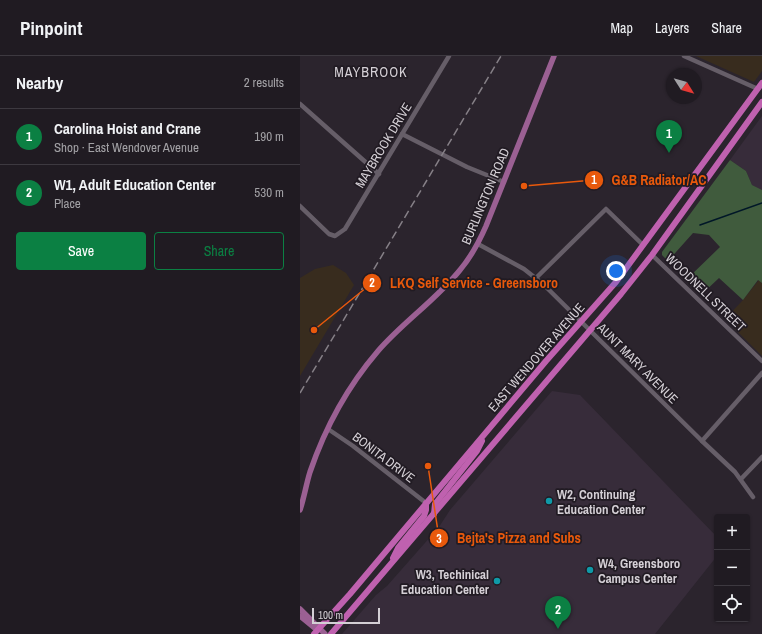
<!DOCTYPE html>
<meta charset="utf-8">
<style>
:root{--surface:#201b22;--page:#28242a;--text:#f1f3f6;--muted:#a2a1a5;--line:#3d3940;--accent:#0b8043}
body{margin:0;font-family:"Archivo Narrow",sans-serif;background:var(--page);color:var(--text)}
.controls{position:absolute;right:12px;bottom:12px;display:grid;overflow:hidden;border-radius:4px;box-shadow:0 1px 3px #0004}
.controls button{width:36px;height:36px;display:grid;place-items:center;padding:0;border:0;border-bottom:1px solid var(--line);background:var(--surface);color:var(--text);font:20px sans-serif}
.compass{position:absolute;left:366px;top:12px;width:36px;height:36px;border-radius:50%;background:var(--surface);box-shadow:0 1px 3px #0004;rotate:127deg}
.scale{position:absolute;left:12px;bottom:10px;width:68px;box-sizing:border-box;padding-left:4px;border:2px solid #d4cfd5;border-top:0;font-size:11px;line-height:14px;white-space:nowrap;color:#d4cfd5;-webkit-text-stroke:3px #211b23;paint-order:stroke}
.you{position:absolute;left:316px;top:215px;width:14px;height:14px;margin:-10px;border:3px solid #fff;border-radius:50%;background:#1a73e8;box-shadow:0 0 0 6px #1a73e833}
.badge{display:grid;place-items:center;width:26px;height:26px;border-radius:50%;background:var(--accent);color:#fff;font-size:13px;font-weight:700}
.pin{position:absolute;translate:-50% -33px;filter:drop-shadow(0 1px 2px #0008)}
.pin::after{content:'';position:absolute;top:21px;width:14px;height:12px;background:inherit;clip-path:polygon(0 0,100% 0,50% 100%)}
.list{margin:0;padding:0;list-style:none}
h2{display:flex;justify-content:space-between;align-items:center;height:52px;margin:0;padding:0 16px;font-size:17px}
h2 small{font-size:13px;font-weight:400;color:var(--muted)}
.list li{display:grid;grid-template-columns:26px 1fr auto;gap:12px;align-items:center;box-sizing:border-box;height:56px;padding:0 16px;border-top:1px solid var(--line)}
.list b{display:block;font-size:15px;white-space:nowrap}
.list p{margin:0;font-size:13px;white-space:nowrap;color:var(--muted)}
.list em{font-size:13px;font-style:normal;color:var(--muted)}
.actions{display:flex;gap:8px;padding:12px 16px}
.actions a{flex:1;padding:9px 0;border:1px solid var(--accent);border-radius:4px;text-align:center;font-size:14px;color:var(--accent)}
.actions .main{background:var(--accent);color:#fff}
.icon{flex:none;width:22px;height:22px;fill:none;stroke:currentColor;stroke-width:2;stroke-linecap:round;stroke-linejoin:round}
.map{position:relative;flex:none;width:462px;height:578px;overflow:hidden}
header{display:flex;align-items:center;gap:24px;box-sizing:border-box;height:56px;padding:0 20px;background:var(--surface);border-bottom:1px solid var(--line)}
header strong{font-size:19px}
nav{display:flex;gap:22px;margin-inline-start:auto;font-size:14px}
main{display:flex}
aside{flex:1;background:var(--surface)}
.map>svg:first-child{display:block}
.built{fill:#372c3a}
.industrial{fill:#382c1e}
.forest{fill:#405b3d}
.lines{fill:none;stroke-linecap:round;stroke-linejoin:round}
.stream{stroke:#001728;stroke-width:1.5}
.minor{stroke:#665e68;stroke-width:4.5}
.major{stroke:#9b6093;stroke-width:5.5}
.highway{stroke:#bf61af;stroke-width:6}
.rail{stroke:#868087;stroke-width:1.5;stroke-dasharray:8 4;stroke-linecap:butt}
.culture-dot{fill:#0f9aa8;stroke:#211b23;stroke-width:1.5}
.labels{text-anchor:middle;stroke-width:3.5;stroke-linejoin:round;paint-order:stroke}
.street-label{font-size:13px;fill:#d4cfd5;stroke:#211b23}
.poi-label{font-size:13px;font-weight:bold;fill:#d4cfd5;stroke:#211b23;text-anchor:start}
.neighbourhood-label{font-size:14px;letter-spacing:1px;fill:#d4cfd5;stroke:#211b23}
.leader{fill:none;stroke:#e8590c;stroke-width:1.5}
.callout-dot{fill:#e8590c;stroke:#211b23;stroke-width:1.5}
.mark-label{font-size:12px;text-anchor:middle;font-weight:bold;fill:#fff}
.callout-label{font-size:14px;text-anchor:middle;font-weight:bold;fill:#e8590c;stroke:#211b23;stroke-width:3.5;stroke-linejoin:round;paint-order:stroke}
</style>
<header>
<strong>Pinpoint</strong>
<nav><a>Map</a><a>Layers</a><a>Share</a></nav>
</header>
<main>
<aside>
<h2>Nearby<small>2 results</small></h2>
<ul class="list">
<li><span class="badge">1</span><div><b>Carolina Hoist and Crane</b><p>Shop · East Wendover Avenue</p></div><em>190 m</em></li>
<li><span class="badge">2</span><div><b>W1, Adult Education Center</b><p>Place</p></div><em>530 m</em></li>
</ul>
<div class="actions"><a class="main">Save</a><a>Share</a></div>
</aside>
<div class="map">
<svg width="462" height="578" viewBox="0 0 462 578">
<rect width="100%" height="100%" fill="#2b242d"/>
<g class="built">
<path d="M 462,60 L 462,134 L 460,134 L 452,129 L 446,115 L 430,104 Z"/>
<path d="M 252,335 L 280,339 L 417,481 L 417,500 L 355,578 L 42,578 L 76,539 L 87,530 L 139,471 L 150,454 Z"/>
</g>
<g class="industrial">
<path d="M 396,0 L 462,0 L 462,15 L 454,26 Z"/>
<path d="M 33,209 L 46,217 L 54,229 L 0,320 L 0,222 L 15,213 Z"/>
<path d="M 459,224 L 462,227 L 462,300 L 425,263 L 443,244 Z"/>
</g>
<path class="forest" d="M 430,104 L 446,115 L 452,129 L 462,134 L 462,227 L 458,224 L 443,244 L 419,222 L 401,239 L 386,224 L 420,191 L 409,179 L 393,177 L 368,205 L 362,199 L 362,196 Z"/>
<g class="lines">
<path class="stream" d="M 400,169 L 462,147"/>
<g class="minor">
<path d="M 384,0 L 458,33"/>
<path d="M 0,48 L 79,118"/>
<path d="M 102,78 L 167,111 L 204,126"/>
<path d="M 0,150 L 29,178 L 35,180 L 45,173 L 149,0"/>
<path d="M 178,188 L 224,213 L 243,228 L 402,385 L 435,416 L 453,441"/>
<path d="M 352,199 L 462,305"/>
<path d="M 236,222 L 306,153 L 343,189"/>
<path d="M 28,373 L 53,390 L 126,447"/>
<path d="M 402,385 L 462,317"/>
<path d="M 441,423 L 462,401"/>
</g>
<g class="major">
<path d="M 0,454 C 4,442 6,429 10,416 C 25,372 48,330 78,295 C 103,266 136,244 160,214 C 171,201 179,186 186,170 L 254,0"/>
<path d="M 0,553 L 25,578"/>
<path d="M 0,560 L 17,574"/>
</g>
<g class="highway">
<path d="M 134,458 L 135,448 L 177,395 L 182,385"/>
<path d="M 93,502 L 98,492 L 124,460 L 126,454 L 126,447"/>
<path d="M 14,578 L 50,538 L 246,305 L 316,226 L 462,27"/>
<path d="M 31,578 L 321,238 L 352,199 L 462,46"/>
</g>
<path class="rail" d="M 0,337 L 201,0"/>
</g>
<g class="culture-dot">
<circle cx="249" cy="445" r="4"/>
<circle cx="290" cy="514" r="4"/>
<circle cx="197" cy="525" r="4"/>
</g>
<g class="labels">
<g class="street-label">
<text transform="translate(83 89) rotate(-59)" y="5">MAYBROOK DRIVE</text>
<text transform="translate(185 140) rotate(-67)" y="5">BURLINGTON ROAD</text>
<text transform="translate(406 236) rotate(44)" y="5">WOODNELL STREET</text>
<text transform="translate(236 301) rotate(-49)" y="5">EAST WENDOVER AVENUE</text>
<text transform="translate(338 307) rotate(45)" y="5">AUNT MARY AVENUE</text>
<text transform="translate(84 401) rotate(37)" y="5">BONITA DRIVE</text>
</g>
<g class="poi-label">
<text x="257" y="443">W2, Continuing<tspan x="257" dy="15">Education Center</tspan></text>
<text x="298" y="512">W4, Greensboro<tspan x="298" dy="15">Campus Center</tspan></text>
<text x="189" y="523" text-anchor="end">W3, Techinical<tspan x="189" dy="15">Education Center</tspan></text>
</g>
<g class="neighbourhood-label">
<text x="71" y="21">MAYBROOK</text>
</g>
</g>
<path class="leader" d="M224 130L294 124M14 274L72 227M128 410L139 482"/>
<g class="callout-dot">
<circle cx="224" cy="130" r="4"/>
<circle cx="14" cy="274" r="4"/>
<circle cx="128" cy="410" r="4"/>
<circle cx="294" cy="124" r="10"/>
<circle cx="72" cy="227" r="10"/>
<circle cx="139" cy="482" r="10"/>
</g>
<g class="mark-label">
<text x="294" y="128">1</text>
<text x="72" y="231">2</text>
<text x="139" y="487">3</text>
</g>
<g class="callout-label">
<text x="359" y="129">G&amp;B Radiator/AC</text>
<text x="174" y="232">LKQ Self Service - Greensboro</text>
<text x="219" y="487">Bejta's Pizza and Subs</text>
</g>
</svg>
<div class="controls">
<button>+</button>
<button>−</button>
<button><svg class="icon" aria-label="locate" viewBox="0 0 24 24"><circle cx="12" cy="12" r="6"/><path d="M12 2v4M12 18v4M2 12h4M18 12h4"/></svg></button>
</div>
<svg class="compass" viewBox="-18 -18 36 36"><path d="M0-13l5 13h-10z" fill="#e53935"/><path d="M0 13l5-13h-10z" fill="#a2a1a5"/></svg>
<div class="scale">100 m</div>
<div class="you"></div>
<div class="pin badge" style="left:369px;top:97px">1</div>
<div class="pin badge" style="left:258px;top:573px">2</div>
</div>
</main>
